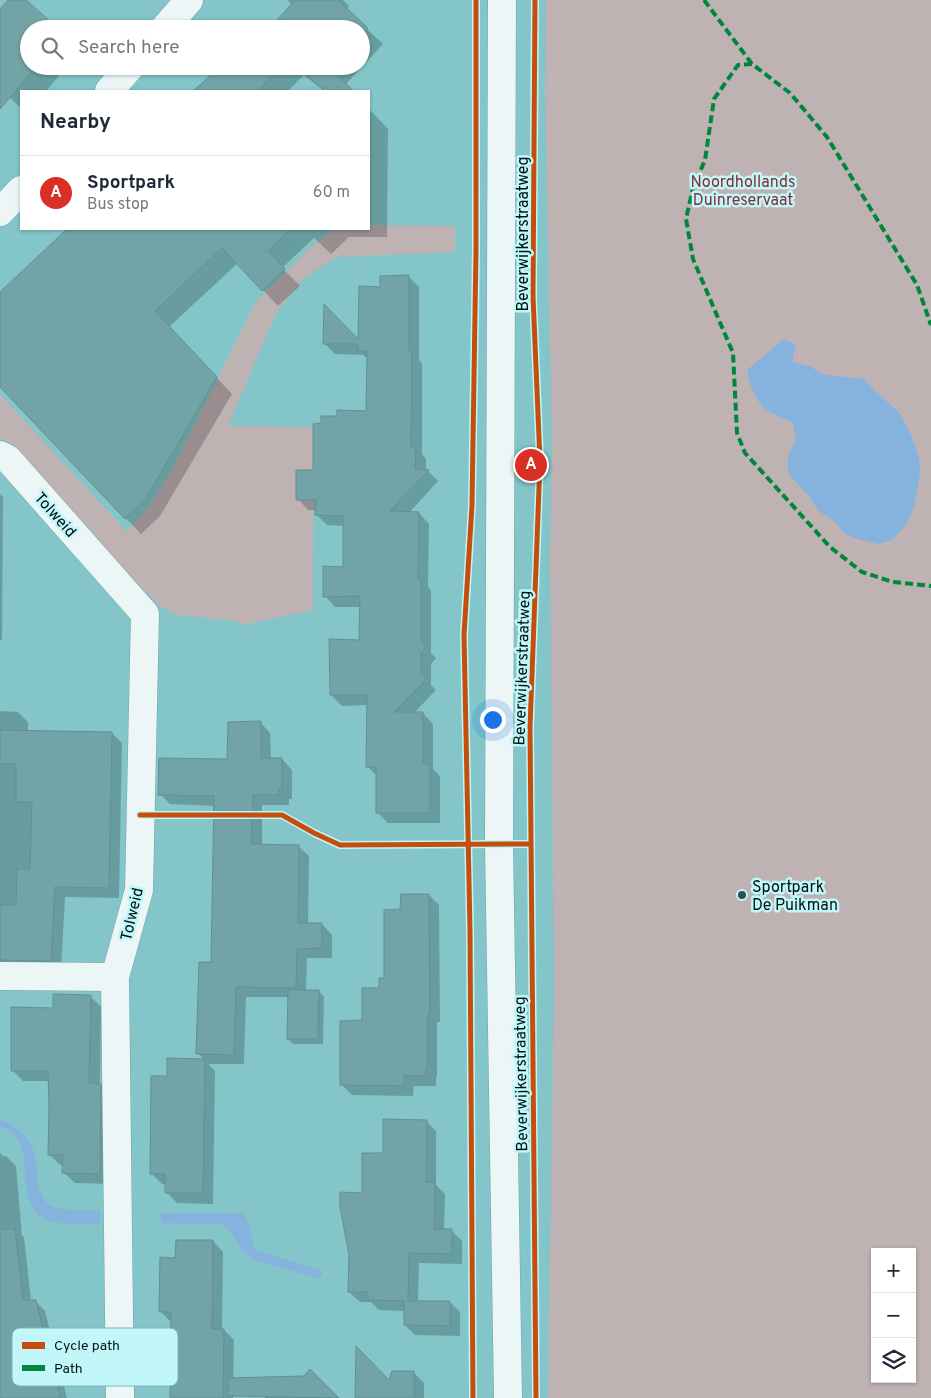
<!DOCTYPE html>
<meta charset="utf-8">
<style>
:root{--surface:#fff;--page:#f6f6f7;--text:#1f2937;--muted:#747a83;--line:#e0e1e3;--accent:#d93025}
body{margin:0;font-family:Overpass,sans-serif;background:var(--page);color:var(--text)}
.controls{position:absolute;right:15px;bottom:15px;display:grid;overflow:hidden;border-radius:0px;box-shadow:0 1px 4px #0004}
.controls button{width:45px;height:45px;display:grid;place-items:center;padding:0;border:0;border-bottom:1px solid var(--line);background:var(--surface);color:var(--text);font:25px sans-serif}
.you{position:absolute;left:492px;top:719px;width:18px;height:18px;margin:-12px;border:4px solid #fff;border-radius:50%;background:#1a73e8;box-shadow:0 0 0 8px #1a73e833}
.badge{display:grid;place-items:center;width:32px;height:32px;border-radius:50%;background:var(--accent);color:#fff;font-size:16px;font-weight:700}
.pin{position:absolute;translate:-50% -50%;border:2px solid #fff;box-shadow:0 1px 5px #0006}
.list{margin:0;padding:0;list-style:none}
h2{display:flex;justify-content:space-between;align-items:center;height:65px;margin:0;padding:0 20px;font-size:21px}
h2 small{font-size:16px;font-weight:400;color:var(--muted)}
.list li{display:grid;grid-template-columns:32px 1fr auto;gap:15px;align-items:center;box-sizing:border-box;height:75px;padding:0 20px;border-top:1px solid var(--line)}
.list b{display:block;font-size:19px;white-space:nowrap}
.list p{margin:0;font-size:16px;white-space:nowrap;color:var(--muted)}
.list em{font-size:16px;font-style:normal;color:var(--muted)}
.icon{flex:none;width:28px;height:28px;fill:none;stroke:currentColor;stroke-width:2;stroke-linecap:round;stroke-linejoin:round}
.map{position:relative;flex:none;width:931px;height:1398px;overflow:hidden}
.search{position:absolute;background:var(--surface);box-shadow:0 1px 4px #0004;left:20px;top:20px;width:350px;height:55px;display:flex;align-items:center;gap:12px;box-sizing:border-box;padding:0 18px;border-radius:28px;color:var(--muted);font-size:19px}
.panel{position:absolute;background:var(--surface);box-shadow:0 1px 4px #0004;left:20px;top:90px;width:350px;height:140px;border-radius:0px}
.map>svg:first-child{display:block}
.green{fill:#beb2b3;fill-rule:evenodd}
.water{fill:#85b3de}
.shadow{fill:#0003}
.building{fill:#72a4a7;stroke:#609193}
.lines{fill:none;stroke-linecap:round;stroke-linejoin:round}
.minor-casing{stroke:#6fa4a7;stroke-width:29}
.secondary-casing{stroke:#6fa4a7;stroke-width:29}
.minor{stroke:#ecf6f7;stroke-width:28}
.secondary{stroke:#ecf6f7;stroke-width:28}
.quiet{stroke:#00873e;stroke-width:4;stroke-dasharray:8 4;stroke-linecap:butt}
.cycleway-casing{stroke:#c1f7f9;stroke-width:8}
.cycleway{stroke:#c54e0d;stroke-width:5}
.poi-dot{fill:#2e5053;stroke:#c1f7f9;stroke-width:2}
.labels{text-anchor:middle;stroke-width:5;stroke-linejoin:round;paint-order:stroke}
.park-label{font-size:16px;fill:#892b33;stroke:#c1f7f9}
.street-label{font-size:16px;fill:#001113;stroke:#c1f7f9}
.poi-label{font-size:16px;fill:#001113;stroke:#c1f7f9;text-anchor:start}
.key{fill:#c1f7f9;stroke:#87b2b4;stroke-width:1}
.key-label{font-size:14px;fill:#001113}
</style>
<div class="map">
<svg width="931" height="1398" viewBox="0 0 931 1398">
<rect width="100%" height="100%" fill="#83c5c9"/>
<g class="green">
<path d="M 546,0 L 931,0 L 931,1398 L 548,1398 L 554,983 L 550,552 L 552,446 L 545,91 ZM 875,1252 L 912,1252 L 912,1379 L 875,1379 Z"/>
<path d="M 369,225 L 455,226 L 455,252 L 337,257 L 304,278 L 276,313 L 228,426 L 314,427 L 313,610 L 242,625 L 236,621 L 178,615 L 158,605 L 3,440 L 0,438 L 0,394 L 127,532 L 149,506 L 171,472 L 257,300 L 313,245 L 334,229 L 369,229 Z"/>
</g>
<g class="water">
<path d="M 784,339 L 796,345 L 792,362 L 811,367 L 824,375 L 863,379 L 900,414 L 910,433 L 915,446 L 919,458 L 920,474 L 914,507 L 906,525 L 892,540 L 879,544 L 854,538 L 844,533 L 835,522 L 818,510 L 810,498 L 789,474 L 787,463 L 790,451 L 796,440 L 793,423 C 785,419 774,415 767,410 C 755,401 749,383 747,370 Z"/>
<path d="M 0,1119 C 12,1124 26,1134 32,1147 C 40,1164 32,1192 50,1205 C 61,1212 87,1210 100,1210 L 100,1223 C 84,1223 65,1226 50,1221 C 6,1206 45,1138 0,1127 Z"/>
<path d="M 161,1213 L 244,1213 L 249,1225 L 255,1250 L 323,1271 L 320,1279 L 254,1260 L 243,1251 L 232,1233 L 221,1224 L 161,1223 Z"/>
</g>
<g class="shadow">
<path d="M 10,0 L 24,0 L 29,29 L 29,66 L 67,66 L 46,91 L 21,91 L 21,108 L 0,89 L 0,11 Z"/>
<path d="M 287,0 L 343,0 L 349,6 L 346,10 L 383,44 L 346,84 L 352,91 L 324,91 L 304,75 L 288,91 L 195,91 L 223,66 L 361,66 L 361,29 L 292,5 Z"/>
<path d="M 369,109 L 388,129 L 387,237 L 349,237 L 331,254 L 314,238 L 282,268 L 300,286 L 278,306 L 238,263 L 169,327 L 232,394 L 160,516 L 141,534 L 0,386 L 0,294 L 69,229 L 173,229 L 162,239 L 177,254 L 204,229 L 369,229 Z"/>
<path d="M 409,277 L 419,287 L 419,360 L 422,363 L 422,454 L 426,459 L 426,471 L 428,471 L 438,481 L 409,513 L 419,513 L 429,524 L 428,587 L 431,590 L 431,653 L 436,658 L 431,664 L 431,685 L 436,690 L 414,713 L 423,713 L 433,724 L 433,769 L 440,776 L 440,823 L 388,823 L 377,812 L 377,776 L 368,767 L 368,705 L 342,706 L 331,695 L 360,641 L 361,607 L 335,607 L 325,596 L 345,568 L 345,526 L 327,525 L 317,515 L 317,510 L 308,510 L 298,499 L 315,471 L 322,425 L 338,417 L 367,412 L 368,359 L 363,355 L 335,354 L 325,344 L 359,342 L 381,288 Z"/>
<path d="M 0,494 L 3,497 L 2,640 L 0,640 Z"/>
<path d="M 0,685 L 0,711 L 18,712 L 28,722 L 28,731 L 112,733 L 122,743 L 119,898 L 65,897 L 61,971 L 0,967 Z"/>
<path d="M 260,722 L 270,733 L 271,759 L 282,759 L 292,770 L 292,799 L 289,799 L 289,805 L 262,805 L 262,846 L 298,846 L 309,856 L 308,924 L 322,924 L 332,935 L 332,958 L 307,958 L 306,991 L 318,991 L 324,996 L 323,1044 L 293,1044 L 288,1039 L 289,997 L 246,997 L 244,1064 L 208,1064 L 215,1071 L 213,1204 L 177,1203 L 166,1192 L 166,1185 L 162,1184 L 151,1173 L 168,1077 L 204,1060 L 198,1053 L 212,963 L 215,806 L 170,804 L 160,794 L 229,760 Z"/>
<path d="M 429,895 L 439,905 L 440,1022 L 437,1022 L 437,1077 L 436,1077 L 436,1086 L 414,1086 L 413,1096 L 352,1095 L 342,1085 L 363,1022 L 385,979 L 402,910 Z"/>
<path d="M 90,996 L 101,1007 L 100,1084 L 111,1096 L 111,1184 L 75,1183 L 64,1173 L 64,1165 L 60,1165 L 49,1154 L 49,1081 L 23,1081 L 12,1070 L 54,1009 Z"/>
<path d="M 426,1121 L 436,1131 L 436,1185 L 445,1194 L 444,1231 L 452,1231 L 462,1241 L 462,1264 L 419,1263 L 418,1302 L 450,1302 L 460,1312 L 460,1336 L 415,1335 L 405,1325 L 405,1311 L 379,1310 L 371,1302 L 360,1302 L 349,1292 L 363,1194 L 384,1154 Z"/>
<path d="M 0,1153 L 3,1156 L 6,1156 L 16,1166 L 22,1236 L 24,1237 L 31,1301 L 35,1301 L 45,1311 L 67,1398 L 0,1398 Z"/>
<path d="M 213,1241 L 223,1252 L 222,1330 L 224,1330 L 234,1340 L 233,1398 L 171,1398 L 172,1321 L 170,1321 L 160,1311 L 176,1259 Z"/>
<path d="M 310,1371 L 337,1398 L 265,1398 L 266,1378 L 304,1377 Z"/>
<path d="M 413,1372 L 424,1383 L 424,1398 L 366,1398 L 390,1382 Z"/>
</g>
<g class="building">
<path d="M 8,0 L 26,0 L 59,29 L 29,29 L 29,66 L 37,66 L 0,109 L 0,9 Z"/>
<path d="M 295,0 L 338,0 L 368,28 L 361,35 L 361,29 L 269,29 Z"/>
<path d="M 221,66 L 281,66 L 258,91 L 193,91 Z"/>
<path d="M 295,66 L 332,66 L 331,68 L 353,91 L 325,91 Z"/>
<path d="M 67,229 L 291,229 L 268,251 L 285,269 L 262,291 L 222,248 L 155,311 L 217,377 L 145,500 L 125,519 L 0,387 L 0,292 Z"/>
<path d="M 409,275 L 409,351 L 412,351 L 411,447 L 416,447 L 415,469 L 429,470 L 390,511 L 419,512 L 418,578 L 421,578 L 421,641 L 426,647 L 421,653 L 421,673 L 427,679 L 394,712 L 423,712 L 423,764 L 430,764 L 430,813 L 376,813 L 376,767 L 366,767 L 367,695 L 330,695 L 329,639 L 359,640 L 360,596 L 323,597 L 323,566 L 343,567 L 343,516 L 315,515 L 316,500 L 296,500 L 296,470 L 313,470 L 313,424 L 321,423 L 321,416 L 337,416 L 337,410 L 366,411 L 367,351 L 358,351 L 358,344 L 323,344 L 324,304 L 358,339 L 359,286 L 380,287 L 380,276 Z"/>
<path d="M 261,721 L 261,758 L 282,758 L 282,790 L 279,789 L 279,795 L 253,795 L 251,844 L 299,845 L 298,923 L 322,923 L 322,948 L 297,949 L 296,988 L 236,987 L 234,1055 L 196,1054 L 199,962 L 211,962 L 214,796 L 158,795 L 159,758 L 227,759 L 228,722 Z"/>
<path d="M 0,730 L 112,732 L 109,888 L 55,887 L 51,961 L 0,960 L 0,905 L 16,905 L 17,869 L 30,869 L 32,802 L 16,802 L 16,764 L 0,764 Z"/>
<path d="M 401,894 L 429,894 L 430,1013 L 428,1012 L 428,1067 L 426,1067 L 426,1076 L 404,1076 L 404,1086 L 340,1085 L 340,1021 L 362,1020 L 362,988 L 379,988 L 379,978 L 384,978 L 384,910 L 400,909 Z"/>
<path d="M 288,990 L 319,990 L 318,1039 L 287,1039 Z"/>
<path d="M 53,994 L 91,995 L 89,1083 L 101,1084 L 100,1174 L 62,1173 L 63,1155 L 48,1155 L 49,1106 L 48,1071 L 11,1071 L 11,1007 L 53,1008 Z"/>
<path d="M 167,1058 L 205,1059 L 203,1193 L 165,1193 L 165,1174 L 150,1174 L 151,1076 L 167,1076 Z"/>
<path d="M 383,1119 L 427,1120 L 426,1182 L 435,1183 L 434,1229 L 452,1229 L 452,1254 L 409,1253 L 408,1301 L 450,1301 L 450,1326 L 404,1325 L 404,1301 L 368,1300 L 368,1292 L 348,1292 L 349,1255 L 340,1207 L 340,1192 L 362,1193 L 362,1153 L 383,1153 Z"/>
<path d="M 0,1229 L 15,1229 L 23,1300 L 36,1300 L 60,1398 L 0,1398 Z"/>
<path d="M 176,1240 L 213,1240 L 212,1329 L 224,1329 L 223,1398 L 170,1398 L 171,1312 L 159,1312 L 160,1257 L 175,1258 Z"/>
<path d="M 356,1346 L 389,1380 L 392,1371 L 414,1371 L 414,1398 L 355,1398 Z"/>
<path d="M 310,1369 L 339,1398 L 228,1396 L 228,1378 L 304,1376 Z"/>
</g>
<g class="lines">
<defs>
<g id="minor">
<path d="M 164,29 L 189,0"/>
<path d="M 109,91 L 131,66"/>
<path d="M 0,212 L 21,190"/>
<path d="M 0,455 L 8,459 L 145,614 L 139,890 L 115,977 L 120,1398"/>
<path d="M 0,976 L 115,977"/>
</g>
<path id="secondary" d="M 502,0 L 499,844 L 508,1398"/>
</defs>
<use href="#minor" class="minor-casing"/>
<use href="#secondary" class="secondary-casing"/>
<use href="#minor" class="minor"/>
<use href="#secondary" class="secondary"/>
<g class="quiet">
<path d="M 704,0 L 752,64 L 790,93 L 827,137 L 917,285 L 931,325"/>
<path d="M 752,64 L 738,65 L 714,99 L 705,160 L 693,188 L 686,219 L 693,259 L 733,353 L 737,433 L 745,453 L 830,547 L 862,572 L 893,582 L 931,586"/>
</g>
<defs>
<g id="cycleway">
<path d="M 535,0 L 533,296 L 540,461 L 530,727 L 536,1398"/>
<path d="M 140,815 L 282,815 L 314,833 L 340,845 L 530,844"/>
<path d="M 473,1398 L 470,930 L 464,635 L 472,505 L 476,250 L 476,0"/>
</g>
</defs>
<use href="#cycleway" class="cycleway-casing"/>
<use href="#cycleway" class="cycleway"/>
</g>
<circle class="poi-dot" cx="742" cy="895" r="5"/>
<g class="labels">
<g class="park-label">
<text x="743" y="187">Noordhollands<tspan x="743" dy="18">Duinreservaat</tspan></text>
</g>
<g class="street-label">
<text transform="translate(522 234) rotate(-90)" y="6">Beverwijkerstraatweg</text>
<text transform="translate(56 514) rotate(48)" y="6">Tolweid</text>
<text transform="translate(521 668) rotate(-88)" y="6">Beverwijkerstraatweg</text>
<text transform="translate(131 914) rotate(-77)" y="6">Tolweid</text>
<text transform="translate(520 1074) rotate(-91)" y="6">Beverwijkerstraatweg</text>
</g>
<g class="poi-label">
<text x="752" y="892">Sportpark<tspan x="752" dy="18">De Puikman</tspan></text>
</g>
</g>
<rect x="12" y="1328" width="166" height="58" rx="8" class="key"/>
<rect x="22" y="1342" width="23" height="7" fill="#c54e0d"/>
<rect x="22" y="1365" width="23" height="6" fill="#00873e"/>
<g class="key-label">
<text x="54" y="1350">Cycle path</text>
<text x="54" y="1373">Path</text>
</g>
</svg>
<div class="controls">
<button>+</button>
<button>−</button>
<button><svg class="icon" aria-label="layers" viewBox="0 0 24 24"><path d="M12 4l9 5-9 5-9-5zM3 14l9 5 9-5"/></svg></button>
</div>
<div class="you"></div>
<div class="pin badge" style="left:531px;top:465px">A</div>
<div class="search"><svg class="icon" aria-label="search" viewBox="0 0 24 24"><circle cx="10" cy="10" r="6"/><path d="M15 15l6 6"/></svg>Search here</div>
<section class="panel">
<h2>Nearby<small></small></h2>
<ul class="list">
<li><span class="badge">A</span><div><b>Sportpark</b><p>Bus stop</p></div><em>60 m</em></li>
</ul>
</section>
</div>
